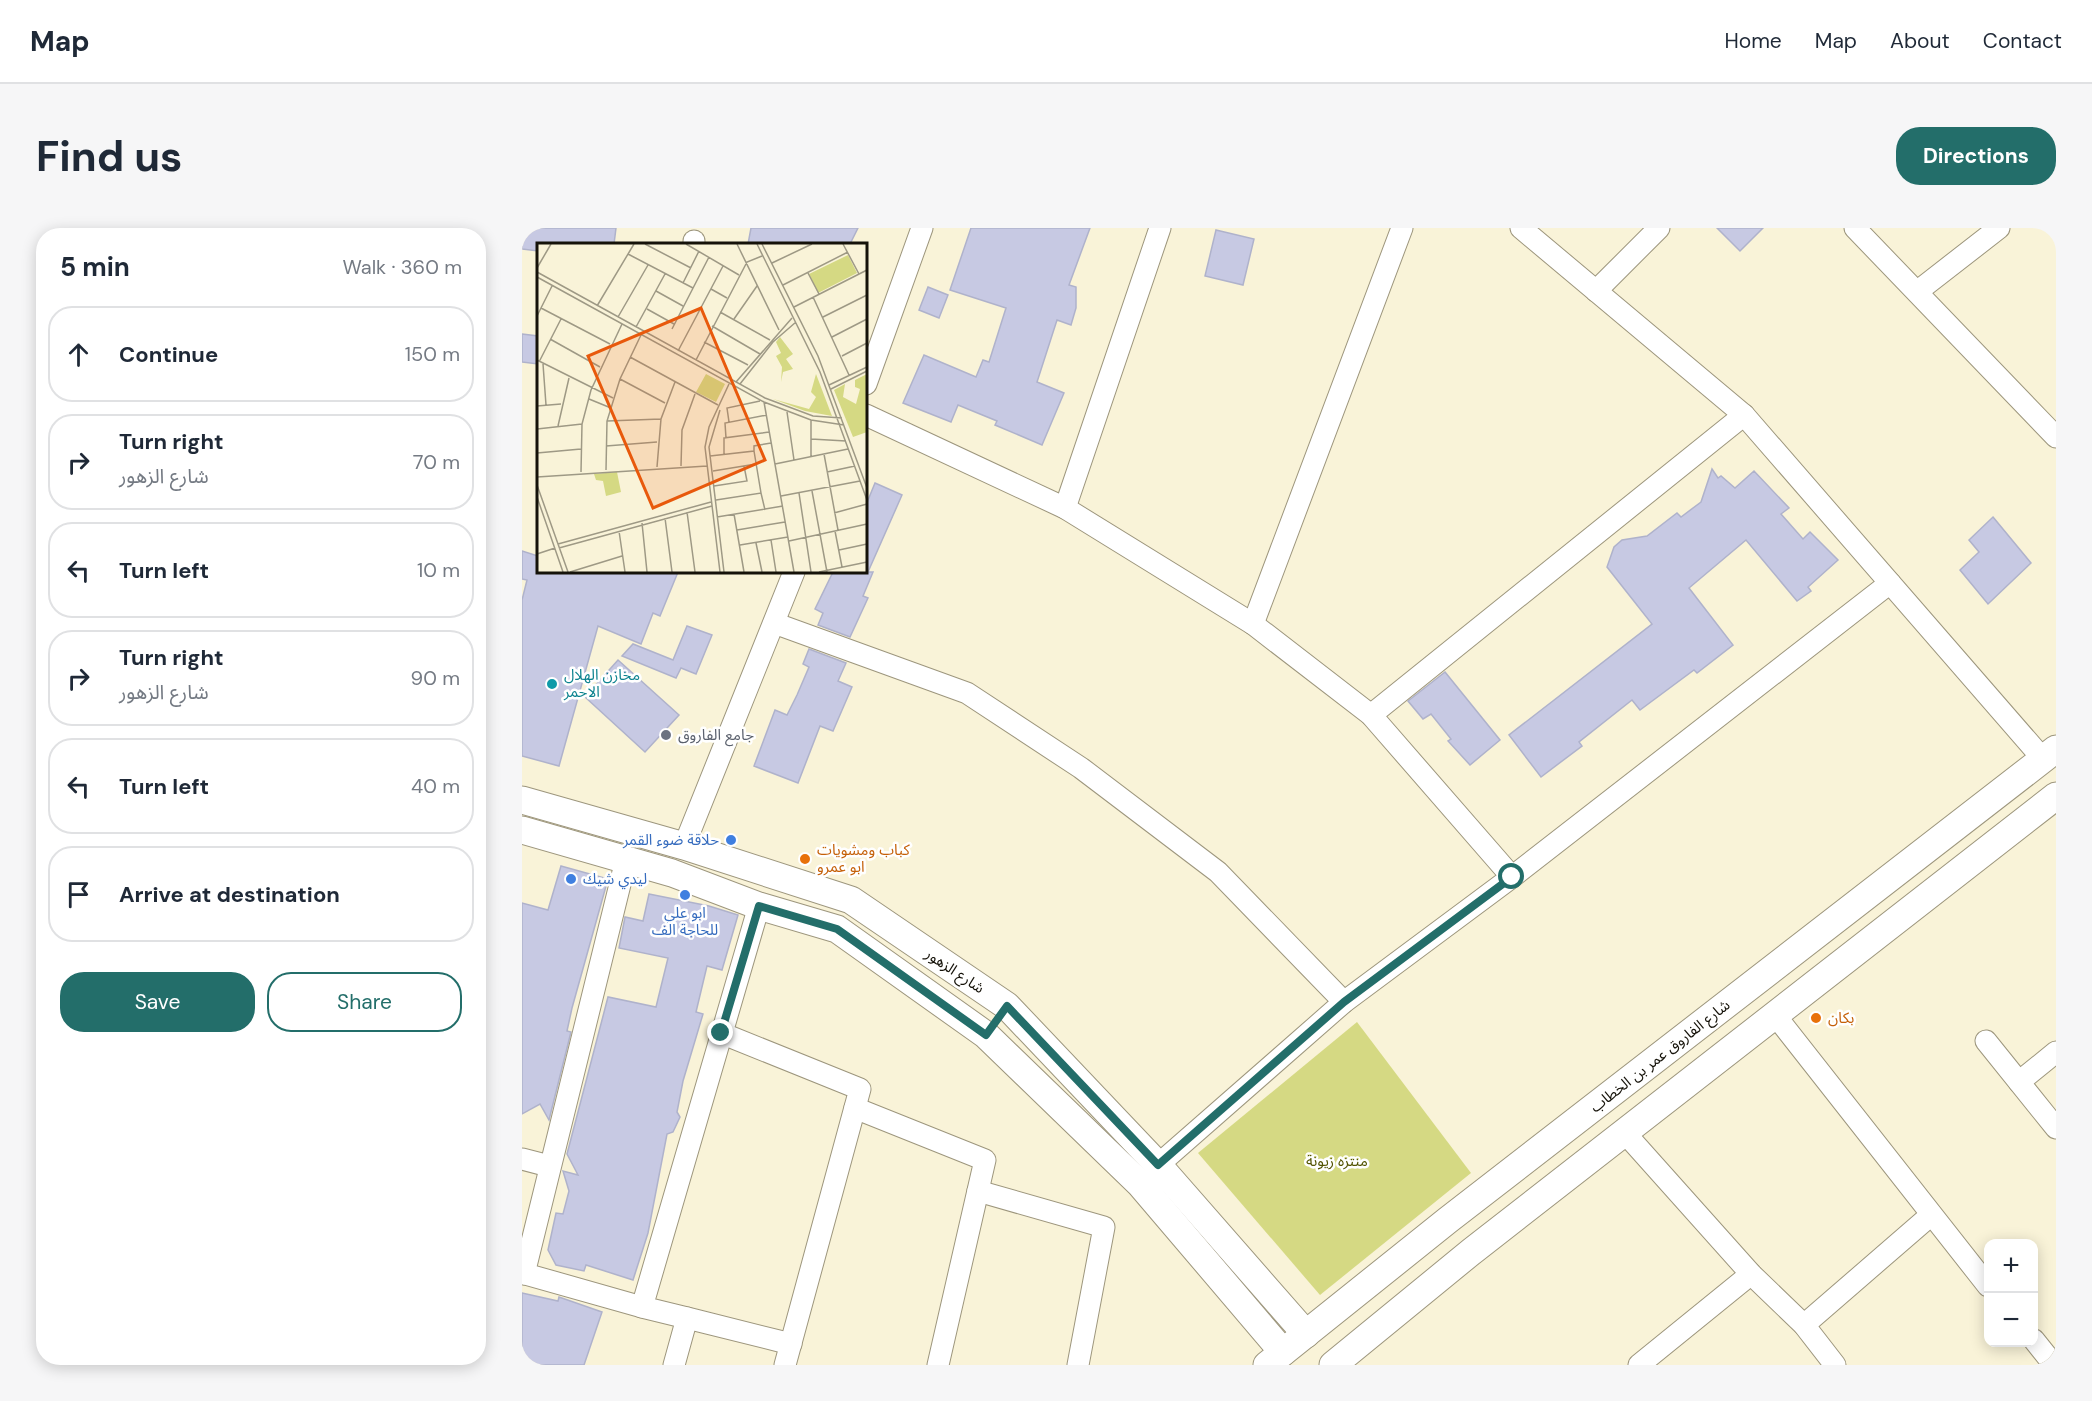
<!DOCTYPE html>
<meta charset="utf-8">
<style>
:root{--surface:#fff;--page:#f6f6f7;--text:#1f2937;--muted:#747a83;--line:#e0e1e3;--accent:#236e6a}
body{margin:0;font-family:"DM Sans","Noto Sans Arabic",sans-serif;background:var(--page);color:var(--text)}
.controls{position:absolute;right:18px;bottom:18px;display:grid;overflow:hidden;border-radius:12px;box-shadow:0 3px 15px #0003}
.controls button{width:54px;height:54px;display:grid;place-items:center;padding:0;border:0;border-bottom:2px solid var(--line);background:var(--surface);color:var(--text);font:30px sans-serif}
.stop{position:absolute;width:18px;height:18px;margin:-14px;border:4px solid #236e6a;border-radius:50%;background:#fff}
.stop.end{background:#236e6a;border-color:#fff;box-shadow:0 2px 6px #0008}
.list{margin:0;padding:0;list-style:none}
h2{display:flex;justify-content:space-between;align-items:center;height:78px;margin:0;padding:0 24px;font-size:26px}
h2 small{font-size:20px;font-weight:400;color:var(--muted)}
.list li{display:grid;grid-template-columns:39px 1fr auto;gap:18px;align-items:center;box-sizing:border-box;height:96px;margin:0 12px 12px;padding:0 12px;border:2px solid var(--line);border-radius:24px}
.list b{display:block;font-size:22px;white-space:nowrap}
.list p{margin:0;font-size:20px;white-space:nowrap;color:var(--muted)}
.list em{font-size:20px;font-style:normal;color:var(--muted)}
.actions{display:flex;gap:12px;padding:18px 24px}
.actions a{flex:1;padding:14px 0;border:2px solid var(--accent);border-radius:24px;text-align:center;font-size:21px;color:var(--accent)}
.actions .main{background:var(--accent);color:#fff}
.icon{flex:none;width:33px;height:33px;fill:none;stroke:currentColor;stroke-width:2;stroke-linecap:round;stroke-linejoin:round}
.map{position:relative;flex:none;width:1534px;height:1137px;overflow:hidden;border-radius:24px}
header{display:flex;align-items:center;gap:36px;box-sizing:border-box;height:84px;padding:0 30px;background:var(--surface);border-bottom:2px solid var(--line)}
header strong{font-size:28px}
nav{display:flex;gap:33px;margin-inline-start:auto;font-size:21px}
.intro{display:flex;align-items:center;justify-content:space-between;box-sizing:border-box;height:144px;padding:0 36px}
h1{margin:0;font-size:42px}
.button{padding:15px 27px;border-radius:24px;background:var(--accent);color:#fff;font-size:21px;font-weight:700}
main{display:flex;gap:36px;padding:0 36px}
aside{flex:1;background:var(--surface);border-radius:24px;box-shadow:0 3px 15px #0003}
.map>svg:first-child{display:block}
.green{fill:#d5d983}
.building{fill:#c7c9e3;stroke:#afb2cb;stroke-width:1.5}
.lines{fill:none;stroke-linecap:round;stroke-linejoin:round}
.minor-casing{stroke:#9d967d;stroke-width:23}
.major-casing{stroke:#9d967d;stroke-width:29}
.minor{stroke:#fff;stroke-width:21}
.major{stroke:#fff;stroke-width:27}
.route{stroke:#236e6a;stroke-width:8}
.culture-dot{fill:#0f9aa8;stroke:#fff;stroke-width:2}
.worship-dot{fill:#6b7280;stroke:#fff;stroke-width:2}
.shop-dot{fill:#3f7fe0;stroke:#fff;stroke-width:2}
.food-dot{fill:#e8710a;stroke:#fff;stroke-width:2}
.labels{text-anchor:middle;stroke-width:5;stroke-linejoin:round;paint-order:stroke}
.culture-label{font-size:15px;fill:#0d838f;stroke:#fff;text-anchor:start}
.worship-label{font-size:15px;fill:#5b616d;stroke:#fff;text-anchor:start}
.shop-label{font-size:15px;fill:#366cbe;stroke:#fff;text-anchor:end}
.food-label{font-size:15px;fill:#c56008;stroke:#fff;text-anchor:start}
.street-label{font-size:15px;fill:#151209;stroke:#fff}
.park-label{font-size:15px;fill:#525300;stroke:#fff}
.inset-road{fill:none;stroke:#9e9985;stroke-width:1.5}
.view{fill:#e8590c;fill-opacity:0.15;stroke:#e8590c;stroke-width:3}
.inset-edge{fill:none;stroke:#151209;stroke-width:3}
</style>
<header>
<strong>Map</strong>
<nav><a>Home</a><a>Map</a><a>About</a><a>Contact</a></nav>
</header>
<div class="intro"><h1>Find us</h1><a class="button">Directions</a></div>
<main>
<aside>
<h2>5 min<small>Walk · 360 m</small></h2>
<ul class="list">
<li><svg class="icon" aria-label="ahead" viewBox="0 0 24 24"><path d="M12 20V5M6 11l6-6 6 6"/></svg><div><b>Continue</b></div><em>150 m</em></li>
<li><svg class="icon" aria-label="right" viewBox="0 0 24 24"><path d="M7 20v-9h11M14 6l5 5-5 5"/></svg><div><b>Turn right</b><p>شارع الزهور</p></div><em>70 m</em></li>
<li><svg class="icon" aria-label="left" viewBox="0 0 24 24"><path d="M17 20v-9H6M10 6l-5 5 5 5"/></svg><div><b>Turn left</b></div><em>10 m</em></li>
<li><svg class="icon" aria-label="right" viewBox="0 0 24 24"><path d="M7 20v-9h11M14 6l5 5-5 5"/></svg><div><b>Turn right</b><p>شارع الزهور</p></div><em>90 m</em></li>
<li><svg class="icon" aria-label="left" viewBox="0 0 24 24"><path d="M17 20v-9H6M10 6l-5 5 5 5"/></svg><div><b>Turn left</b></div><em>40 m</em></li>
<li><svg class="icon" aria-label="arrive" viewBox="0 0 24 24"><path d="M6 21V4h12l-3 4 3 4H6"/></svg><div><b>Arrive at destination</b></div></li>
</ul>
<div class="actions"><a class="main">Save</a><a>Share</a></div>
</aside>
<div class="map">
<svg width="1534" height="1137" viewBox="0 0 1534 1137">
<rect width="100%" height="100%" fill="#f9f3d8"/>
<path class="green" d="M 835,794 L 949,945 L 798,1067 L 676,925 Z"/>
<g class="building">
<path d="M 0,0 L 94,0 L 92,16 L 16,16 L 16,23 L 0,21 Z"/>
<path d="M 229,0 L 336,0 L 328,16 L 226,16 Z"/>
<path d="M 449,0 L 568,0 L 547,57 L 554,59 L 554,80 L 549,97 L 535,92 L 515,154 L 542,165 L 520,217 L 473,197 L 475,193 L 436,177 L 429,194 L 381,175 L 402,127 L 454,149 L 461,132 L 467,134 L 484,80 L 428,62 Z"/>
<path d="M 1195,0 L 1241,0 L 1218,23 Z"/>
<path d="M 694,2 L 732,11 L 721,57 L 683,48 Z"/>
<path d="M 406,59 L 426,67 L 417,90 L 397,82 Z"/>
<path d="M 0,106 L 16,108 L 16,136 L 0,134 Z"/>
<path d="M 1190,241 L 1196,250 L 1199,248 L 1213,260 L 1232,243 L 1267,280 L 1259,286 L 1281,311 L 1288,304 L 1316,332 L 1286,359 L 1289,363 L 1275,373 L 1224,312 L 1167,360 L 1211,417 L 1175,445 L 1172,442 L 1118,482 L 1110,472 L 1057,514 L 1060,518 L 1019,549 L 987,507 L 1130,396 L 1085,339 L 1092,319 L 1100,312 L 1125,308 L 1155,285 L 1159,289 L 1179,274 Z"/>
<path d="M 353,255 L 380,267 L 346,344 L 351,344 L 341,368 L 346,370 L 328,409 L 296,397 L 301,385 L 293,381 L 311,344 L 344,344 L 344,277 Z"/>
<path d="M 1471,289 L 1509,335 L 1466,376 L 1438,342 L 1457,324 L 1447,312 Z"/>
<path d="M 0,323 L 16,328 L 16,344 L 156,344 L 138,388 L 131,385 L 119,416 L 76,398 L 37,538 L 0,528 L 0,372 L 5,352 L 0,351 Z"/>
<path d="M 165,398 L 190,407 L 174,446 L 159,440 L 154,450 L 100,428 L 111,416 L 151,432 Z"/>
<path d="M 287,421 L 324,435 L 316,453 L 330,459 L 311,503 L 298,498 L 276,555 L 232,538 L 253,482 L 265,487 L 275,467 L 287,439 L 281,436 Z"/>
<path d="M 96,432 L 157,487 L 123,524 L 63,469 Z"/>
<path d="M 923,444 L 978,512 L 948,537 L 926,513 L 929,511 L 909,486 L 901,491 L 886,473 Z"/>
<path d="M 39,638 L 86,651 L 50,780 L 45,803 L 49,804 L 27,892 L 18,876 L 0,886 L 0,675 L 26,682 Z"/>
<path d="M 127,666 L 187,678 L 216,687 L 200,742 L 185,738 L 174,784 L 181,786 L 161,853 L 155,884 L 158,889 L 151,904 L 145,906 L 126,1005 L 111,1052 L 64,1037 L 62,1043 L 34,1037 L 26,1022 L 34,985 L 41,986 L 47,963 L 41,943 L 56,947 L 45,926 L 86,769 L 134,779 L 146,730 L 97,720 L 103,689 L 121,693 Z"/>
<path d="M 0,1065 L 36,1073 L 37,1069 L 80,1084 L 62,1137 L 0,1137 Z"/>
</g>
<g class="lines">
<defs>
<g id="minor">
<path d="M 999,0 L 1222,187 L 1521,531"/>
<path d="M 1333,0 L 1534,209"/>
<path d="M 172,16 L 172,13"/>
<path d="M 1074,63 L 1137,0"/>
<path d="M 1396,63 L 1477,0"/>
<path d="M 344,156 L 400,0"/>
<path d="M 344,187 L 543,280 L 731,396 L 849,487 L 990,649"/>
<path d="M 543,280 L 638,0"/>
<path d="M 252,395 L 445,465 L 559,540 L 696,644 L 822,774"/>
<path d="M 731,396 L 880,0"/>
<path d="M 849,487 L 1222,187"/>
<path d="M 162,618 L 272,344"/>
<path d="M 1253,787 L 1466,1058"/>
<path d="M 199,805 L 338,861 L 263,1137"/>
<path d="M 1464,813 L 1534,900"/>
<path d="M 1497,854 L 1534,824"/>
<path d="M 333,880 L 463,932 L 416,1137"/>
<path d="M 1103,905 L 1229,1046 L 1282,1097 L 1313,1137"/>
<path d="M 0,931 L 27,938"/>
<path d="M 636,937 L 822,774 L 990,649 L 1368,355"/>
<path d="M 456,963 L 582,999 L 556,1137"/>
<path d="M 0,1045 L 120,1079"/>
<path d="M 2,1046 L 104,632"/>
<path d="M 165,1090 L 269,1116"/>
<path d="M 1282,1097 L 1409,987"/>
<path d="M 1512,1112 L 1532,1137"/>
<path d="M 152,1137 L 165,1090 L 120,1079 L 237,678"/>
<path d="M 1117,1137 L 1229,1046"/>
</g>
<g id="major">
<path d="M 0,572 L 162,618 L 329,672 L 485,778 L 636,937 L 784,1106"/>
<path d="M 0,602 L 150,645 L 237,678 L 315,701 L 464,807 L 618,956 L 761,1124"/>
<path d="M 745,1137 L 926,992 L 1534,521"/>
<path d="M 811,1137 L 949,1024 L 1534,568"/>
</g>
</defs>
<use href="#minor" class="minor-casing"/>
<use href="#major" class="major-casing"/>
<use href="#minor" class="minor"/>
<use href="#major" class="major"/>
</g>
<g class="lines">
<path class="route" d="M 199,805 L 237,678 L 315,701 L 464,807 L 485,778 L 636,937 L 822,774 L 990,649"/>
</g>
<circle class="culture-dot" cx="30" cy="456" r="6"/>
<circle class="worship-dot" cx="144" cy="507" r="6"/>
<g class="shop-dot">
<circle cx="209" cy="612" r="6"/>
<circle cx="49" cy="651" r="6"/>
<circle cx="163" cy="667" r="6"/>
</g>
<g class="food-dot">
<circle cx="283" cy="631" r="6"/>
<circle cx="1294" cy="790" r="6"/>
</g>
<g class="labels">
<g class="culture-label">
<text x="42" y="452">مخازن الهلال<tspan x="42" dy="17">الاحمر</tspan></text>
</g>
<g class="worship-label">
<text x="156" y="512">جامع الفاروق</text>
</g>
<g class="shop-label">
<text x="197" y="617">حلاقة ضوء القمر</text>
<text x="61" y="656" text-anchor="start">ليدي شيك</text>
<text x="163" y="690" text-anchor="middle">ابو علي<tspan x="163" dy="17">للحاجة الف</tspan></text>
</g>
<g class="food-label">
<text x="295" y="627">كباب ومشويات<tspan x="295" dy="17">ابو عمرو</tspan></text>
<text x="1306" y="795">بكان</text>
</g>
<g class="street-label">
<text transform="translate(433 743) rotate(34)" y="5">شارع الزهور</text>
<text transform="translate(1138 828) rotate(-38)" y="5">شارع الفاروق عمر بن الخطاب</text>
</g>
<g class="park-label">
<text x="815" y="938">منتزه زيونة</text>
</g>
</g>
<g transform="translate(15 15)">
<rect width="330" height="330" fill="#f9f3d8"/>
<path d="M 311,12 L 320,30 L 281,50 L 272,31 ZM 243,94 L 256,111 L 249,116 L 256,126 L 246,129 L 244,139 L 245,124 L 239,113 L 244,110 L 239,99 ZM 169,131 L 188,141 L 179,159 L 159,149 ZM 279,131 L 295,173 L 268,168 L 236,156 L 272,166 L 279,154 L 274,149 ZM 330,131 L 330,189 L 316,194 L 297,147 L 308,141 L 306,154 L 319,161 L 323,146 L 318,144 L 318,137 ZM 80,229 L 84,249 L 69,253 L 66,238 L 59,237 L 57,231 Z" fill="#d5d983"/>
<path class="inset-road" d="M 108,1 L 154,25M 149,1 L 202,32M 200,1 L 242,87M 220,1 L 283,129 L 330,257M 225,1 L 281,113 L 330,245M 306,1 L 322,31M 91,11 L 156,45M 235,20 L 275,1M 0,25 L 14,1M 0,29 L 228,155 L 276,173 L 305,175M 271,30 L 282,51M 0,34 L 227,159 L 274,177 L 307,182M 146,40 L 162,8M 246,42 L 311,9M 174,46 L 190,55M 119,48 L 146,63M 276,54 L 312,132M 60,63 L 97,1M 257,64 L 330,27M 4,65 L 73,101M 110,66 L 137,81M 183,69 L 233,97M 0,73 L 15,43M 81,74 L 111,22M 286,74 L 330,52M 197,76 L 220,43M 175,83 L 223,111M 99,84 L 128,31M 135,86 L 172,14M 295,94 L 330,76M 13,96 L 63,124M 167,99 L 211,122M 141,108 L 186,23M 305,113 L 330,100M 93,114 L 181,162M 0,117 L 76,155M 159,117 L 210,19 L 225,13M 2,119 L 24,76M 6,121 L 9,162M 83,136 L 128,160M 199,139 L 255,75M 203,141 L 236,99 L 259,79M 292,142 L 330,124M 294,146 L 330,128M 52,156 L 74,165M 227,159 L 257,329M 0,163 L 24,161M 183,167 L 172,204 L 187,329M 250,169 L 257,217M 70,178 L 124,176M 192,179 L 190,165 L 223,158M 21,183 L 32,135M 0,186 L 45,181M 189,195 L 188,180 L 230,172M 274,196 L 309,198M 69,203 L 120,199M 217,208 L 224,250M 0,210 L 44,206M 187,211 L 187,195 L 232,189M 287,211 L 301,287M 173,213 L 217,208 L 217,203 L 234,200M 274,214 L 274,177M 238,221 L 311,206M 144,223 L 145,187 L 158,151M 120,224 L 124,176 L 138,139M 69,227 L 70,178 L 83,136 L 104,92M 176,228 L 219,221M 44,229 L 45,181 L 54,147 L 85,81M 290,229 L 318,223M 0,234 L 170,223M 0,242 L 31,329M 177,243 L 210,238 L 207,223M 275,248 L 290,329M 262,250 L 274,329M 244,253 L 323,238M 0,254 L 26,329M 179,257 L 224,250 L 228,267M 150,269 L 158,329M 297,270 L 330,261M 197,271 L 207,329M 180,274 L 246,263M 128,275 L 135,329M 105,280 L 110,329M 200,287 L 248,279M 82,288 L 88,329M 298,288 L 305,324M 234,297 L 239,329M 252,298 L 330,281M 219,300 L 225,329M 21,301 L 174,259M 203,302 L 251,294M 22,305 L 175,263M 302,307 L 330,301M 0,311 L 18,305M 33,329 L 85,313M 183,329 L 168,204 L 172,184 L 192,141M 282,329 L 330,319"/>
<path class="view" d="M 164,65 L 228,217 L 116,265 L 51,113 Z"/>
<rect width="330" height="330" class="inset-edge"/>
</g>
</svg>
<div class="controls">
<button>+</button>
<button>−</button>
</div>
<div class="stop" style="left:990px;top:649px"></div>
<div class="stop end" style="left:199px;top:805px"></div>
</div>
</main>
